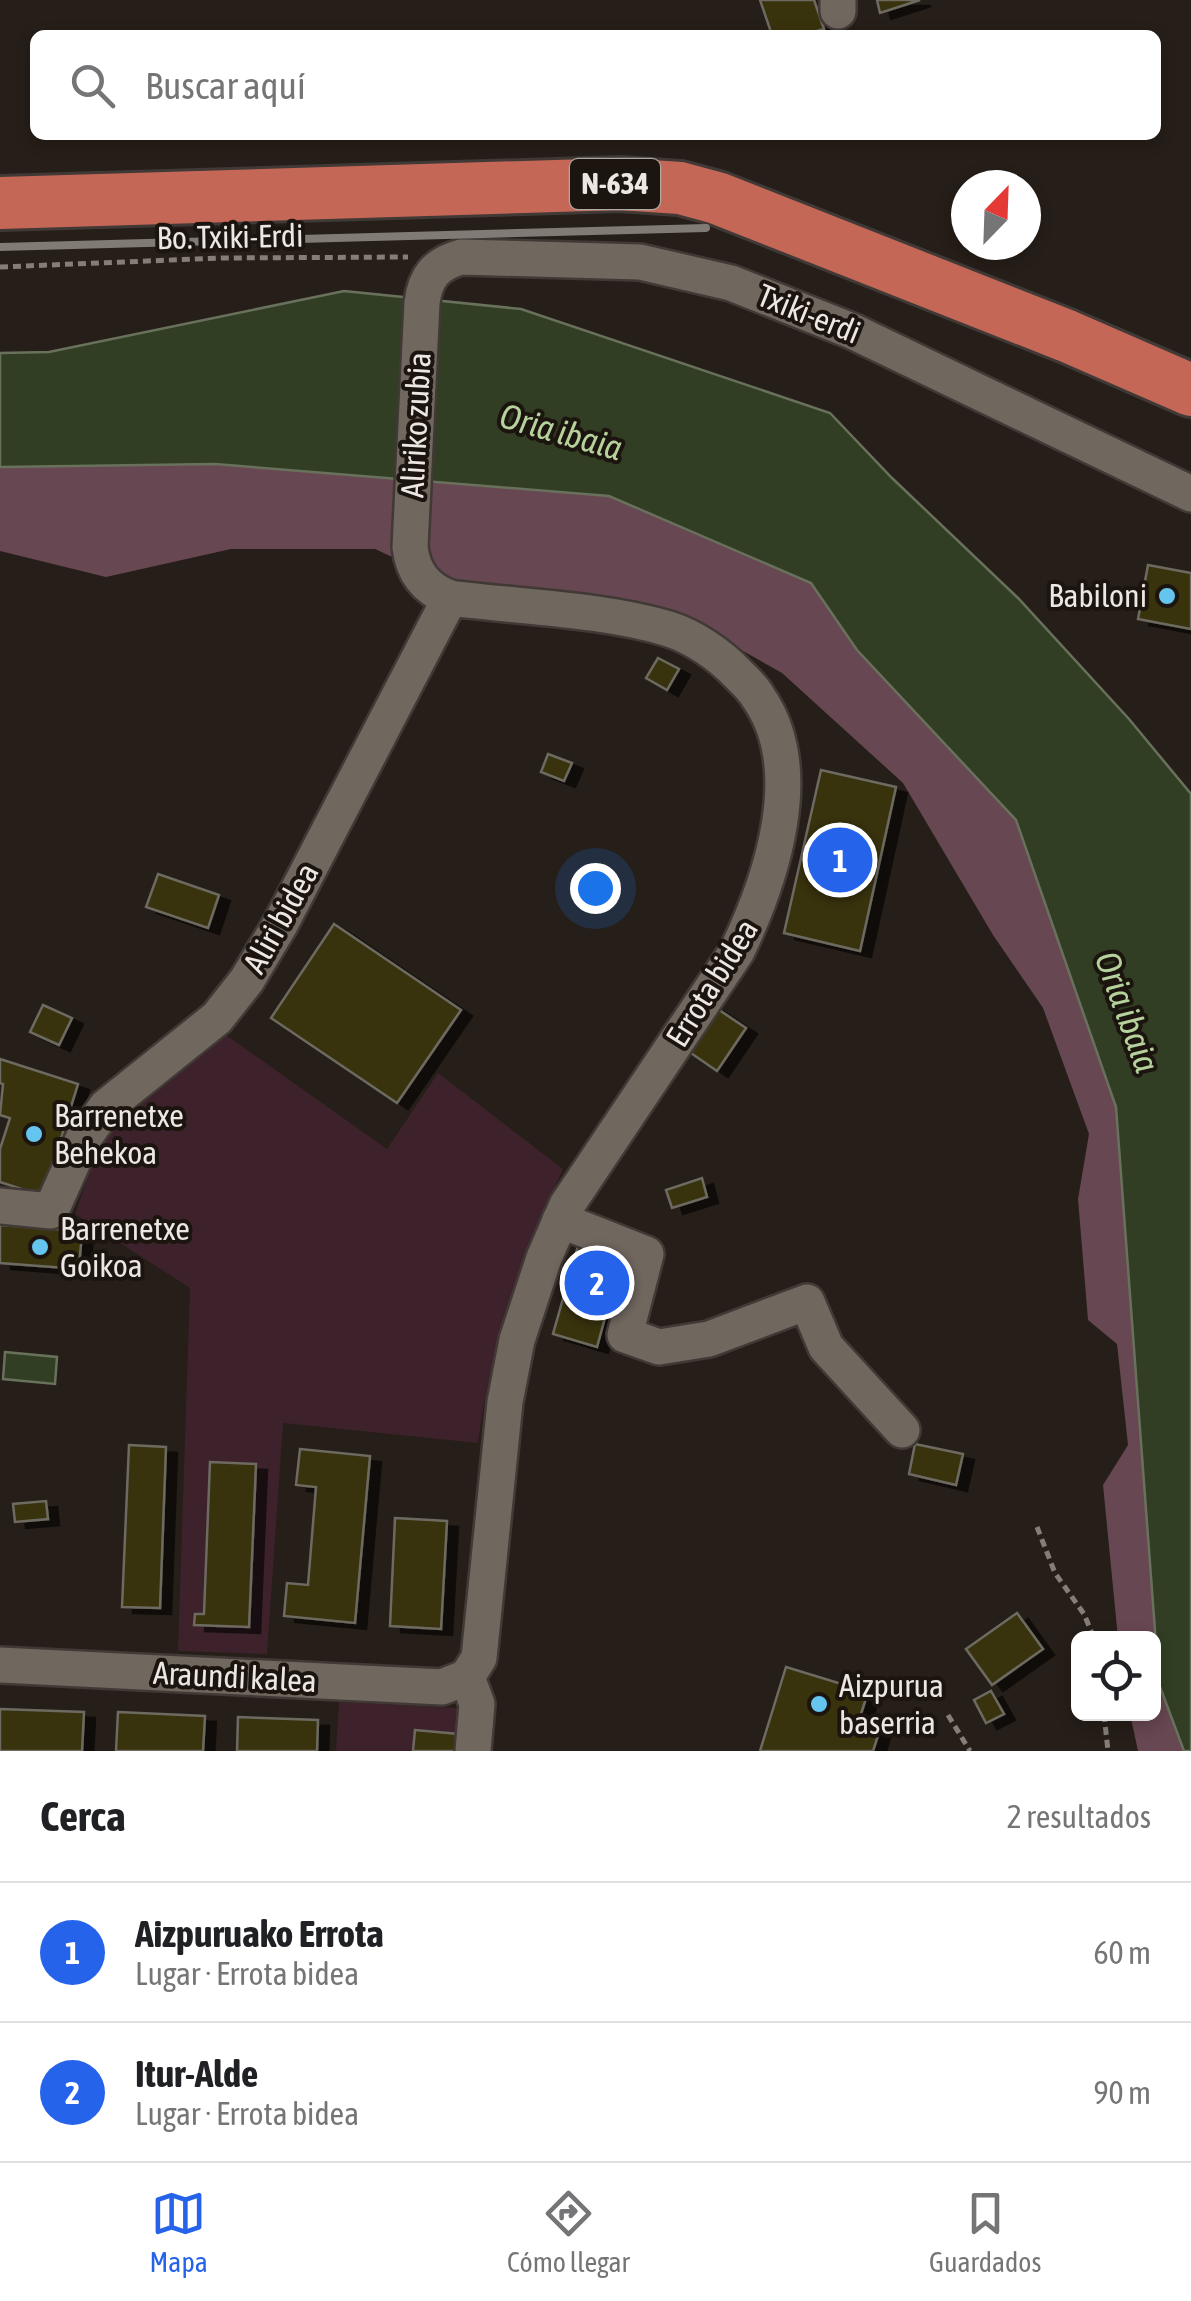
<!DOCTYPE html>
<html lang="es">
<meta charset="utf-8">
<style>
:root{--surface:#fff;--page:#f6f6f6;--text:#202124;--muted:#757577;--line:#e0e0e0;--accent:#2563eb}
body{margin:0;font-family:"Asap Condensed",sans-serif;background:var(--page);color:var(--text)}
.controls{position:absolute;right:30px;bottom:30px;display:grid;overflow:hidden;border-radius:15px;box-shadow:0 5px 15px #0003}
.controls button{width:90px;height:90px;display:grid;place-items:center;padding:0;border:0;border-bottom:2px solid var(--line);background:var(--surface);color:var(--text);font:50px sans-serif}
.compass{position:absolute;left:951px;top:170px;width:90px;height:90px;border-radius:50%;background:var(--surface);box-shadow:0 5px 15px #0003;rotate:23deg}
.you{position:absolute;left:595px;top:888px;width:35px;height:35px;margin:-25px;border:8px solid #fff;border-radius:50%;background:#1a73e8;box-shadow:0 0 0 15px #1a73e833}
.badge{display:grid;place-items:center;width:65px;height:65px;border-radius:50%;background:var(--accent);color:#fff;font-size:32px;font-weight:700}
.pin{position:absolute;translate:-50% -50%;border:5px solid #fff;box-shadow:0 2px 10px #0006}
.list{margin:0;padding:0;list-style:none}
h2{display:flex;justify-content:space-between;align-items:center;height:130px;margin:0;padding:0 40px;font-size:42px}
h2 small{font-size:32px;font-weight:400;color:var(--muted)}
.list li{display:grid;grid-template-columns:65px 1fr auto;gap:30px;align-items:center;box-sizing:border-box;height:140px;padding:0 40px;border-top:2px solid var(--line)}
.list b{display:block;font-size:38px;white-space:nowrap}
.list p{margin:0;font-size:32px;white-space:nowrap;color:var(--muted)}
.list em{font-size:32px;font-style:normal;color:var(--muted)}
.icon{flex:none;width:55px;height:55px;fill:none;stroke:currentColor;stroke-width:2;stroke-linecap:round;stroke-linejoin:round}
.map{position:relative;flex:none;width:1191px;height:1751px;overflow:hidden}
.search{position:absolute;background:var(--surface);box-shadow:0 5px 15px #0003;left:30px;right:30px;top:30px;height:110px;display:flex;align-items:center;gap:25px;box-sizing:border-box;padding:0 35px;border-radius:15px;color:var(--muted);font-size:38px}
.sheet{height:410px;background:var(--surface)}
nav{display:flex;justify-content:space-around;align-items:center;box-sizing:border-box;height:140px;border-top:2px solid var(--line);background:var(--surface);font-size:28px;color:var(--muted)}
nav a{display:grid;justify-items:center;gap:5px}
nav .on{color:var(--accent)}
.map>svg:first-child{display:block}
.green{fill:#3d222b}
.forest{fill:#674751}
.water{fill:#313e23;stroke:#69715c;stroke-width:2.5}
.building{fill:#373011;stroke:#6d6a60;stroke-width:2.5;filter:url(#shadow)}
.lines{fill:none;stroke-linecap:round;stroke-linejoin:round}
.minor-casing{stroke:#403935;stroke-width:40}
.highway-casing{stroke:#403935;stroke-width:58}
.path{stroke:#847d78;stroke-width:5;stroke-dasharray:8 5;stroke-linecap:butt}
.minor{stroke:#70675f;stroke-width:35}
.highway{stroke:#c56757;stroke-width:52}
.rail{stroke:#817b75;stroke-width:8}
.poi-dot{fill:#65c5ee;stroke:#1c150f;stroke-width:4}
.labels{text-anchor:middle;stroke-width:8;stroke-linejoin:round;paint-order:stroke}
.shield{fill:#1c150f;stroke:#aea8a3;stroke-width:2.5}
.shield-label{font-size:30px;font-weight:bold;fill:#ece7e2}
.street-label{font-size:32px;fill:#ece7e2;stroke:#1c150f}
.poi-label{font-size:32px;fill:#ece7e2;stroke:#1c150f;text-anchor:start}
.water-label{font-size:35px;font-style:italic;fill:#b6d29c;stroke:#1c150f}
</style>
<div class="map">
<svg width="1191" height="1751" viewBox="0 0 1191 1751">
<defs>
<filter id="shadow"><feDropShadow dx="11" dy="6" stdDeviation="0" flood-color="#0009"/></filter>
</defs>
<rect width="100%" height="100%" fill="#261e18"/>
<g class="green">
<path d="M 219,1030 L 387,1149 L 438,1073 L 563,1169 C 523,1257 490,1346 478,1443 L 283,1423 L 267,1654 L 178,1651 L 190,1288 L 75,1214 L 108,1118 Z"/>
<path d="M 339,1702 L 459,1708 L 458,1734 L 413,1751 L 336,1751 Z"/>
</g>
<path class="forest" d="M 215,464 L 609,496 L 811,583 L 857,650 L 1016,820 L 1116,1107 L 1159,1684 L 1184,1751 L 1138,1751 L 1130,1714 L 1154,1714 L 1154,1638 L 1118,1638 L 1103,1485 L 1128,1445 L 1117,1344 L 1088,1320 L 1078,1199 L 1089,1134 L 1043,1008 L 993,935 L 903,783 L 782,673 L 679,615 L 627,601 L 444,581 L 375,549 L 231,549 L 106,577 L 0,551 L 0,467 Z"/>
<g class="water">
<path d="M 344,291 L 521,309 L 830,413 L 892,478 L 1018,598 L 1129,719 L 1191,794 L 1191,1751 L 1184,1751 L 1159,1684 L 1116,1107 L 1016,820 L 857,650 L 811,583 L 609,496 L 215,464 L 0,467 L 0,353 L 49,352 Z"/>
<path d="M 5,1352 L 57,1357 L 55,1384 L 3,1379 Z"/>
</g>
<g class="building">
<path d="M 760,0 L 814,0 L 824,29 L 802,35 L 772,35 Z"/>
<path d="M 877,0 L 920,0 L 880,13 Z"/>
<path d="M 1148,565 L 1191,573 L 1191,629 L 1138,619 Z"/>
<path d="M 658,658 L 679,669 L 667,690 L 646,678 Z"/>
<path d="M 548,754 L 572,763 L 564,781 L 541,772 Z"/>
<path d="M 821,770 L 896,787 L 860,951 L 784,933 Z"/>
<path d="M 158,874 L 219,895 L 208,928 L 146,907 Z"/>
<path d="M 334,924 L 461,1010 L 397,1103 L 271,1018 Z"/>
<path d="M 43,1005 L 72,1018 L 59,1045 L 30,1032 Z"/>
<path d="M 713,1006 L 746,1028 L 717,1071 L 685,1049 Z"/>
<path d="M 0,1059 L 78,1084 L 43,1196 L 0,1182 L 0,1149 L 10,1118 L 0,1115 L 3,1084 L 0,1083 Z"/>
<path d="M 702,1178 L 707,1197 L 672,1208 L 666,1190 Z"/>
<path d="M 0,1225 L 82,1231 L 79,1269 L 0,1263 Z"/>
<path d="M 578,1246 L 633,1262 L 620,1306 L 609,1303 L 597,1347 L 553,1334 Z"/>
<path d="M 915,1444 L 963,1454 L 956,1485 L 909,1474 Z"/>
<path d="M 129,1445 L 166,1447 L 160,1608 L 122,1607 Z"/>
<path d="M 300,1449 L 370,1456 L 355,1623 L 284,1616 L 287,1583 L 308,1585 L 316,1487 L 296,1485 Z"/>
<path d="M 210,1462 L 256,1464 L 249,1627 L 194,1625 L 195,1614 L 204,1614 Z"/>
<path d="M 46,1501 L 48,1519 L 15,1522 L 13,1504 Z"/>
<path d="M 395,1518 L 447,1521 L 441,1629 L 390,1626 Z"/>
<path d="M 1017,1613 L 1043,1649 L 992,1685 L 966,1649 Z"/>
<path d="M 786,1667 L 868,1692 L 860,1717 L 882,1723 L 873,1751 L 760,1751 Z"/>
<path d="M 991,1691 L 1004,1714 L 986,1723 L 974,1700 Z"/>
<path d="M 0,1709 L 84,1712 L 82,1751 L 0,1751 Z"/>
<path d="M 118,1712 L 205,1716 L 203,1751 L 116,1751 Z"/>
<path d="M 238,1717 L 318,1720 L 317,1751 L 237,1751 Z"/>
<path d="M 415,1730 L 458,1734 L 457,1751 L 413,1751 Z"/>
</g>
<g class="lines">
<defs>
<g id="minor">
<path d="M 838,0 L 838,11"/>
<path d="M 0,1206 L 51,1211 L 83,1139 L 106,1107 L 217,1018 L 247,980 L 281,923 L 450,598"/>
<path d="M 560,1220 L 646,1254 L 625,1335 L 659,1347 L 709,1339 L 807,1302 L 826,1347 L 902,1430"/>
<path d="M 0,1665 L 442,1687 L 467,1677"/>
<path d="M 473,1751 L 477,1704 L 467,1677 L 479,1658 L 505,1402 L 517,1340 L 544,1258 L 567,1205 L 737,951 C 771,880 809,769 758,697 C 753,688 745,681 738,674 C 720,655 694,637 669,629 C 603,609 519,607 450,598 C 426,589 413,573 410,547 L 422,303 C 425,277 436,264 461,257 L 640,262 L 731,283 L 852,331 L 1191,494"/>
</g>
<path id="highway" d="M 0,203 L 620,184 L 680,188 L 717,198 L 1067,336 L 1191,390"/>
</defs>
<use href="#minor" class="minor-casing"/>
<use href="#highway" class="highway-casing"/>
<g class="path">
<path d="M 0,267 L 221,258 L 408,257"/>
<path d="M 1037,1527 L 1055,1573 L 1084,1614 L 1094,1638"/>
<path d="M 1104,1714 L 1108,1751"/>
<path d="M 948,1715 L 970,1751"/>
</g>
<use href="#minor" class="minor"/>
<use href="#highway" class="highway"/>
<path class="rail" d="M 0,247 L 706,228"/>
</g>
<g class="poi-dot">
<circle cx="1167" cy="596" r="10"/>
<circle cx="34" cy="1134" r="10"/>
<circle cx="40" cy="1247" r="10"/>
<circle cx="819" cy="1704" r="10"/>
</g>
<g class="labels">
<rect class="shield" x="570" y="159" width="90" height="50" rx="8"/>
<g class="shield-label">
<text x="615" y="194">N-634</text>
</g>
<g class="street-label">
<text transform="translate(230 237) rotate(-1)" y="11">Bo. Txiki-Erdi</text>
<text transform="translate(809 314) rotate(22)" y="11">Txiki-erdi</text>
<text transform="translate(416 425) rotate(-87)" y="11">Aliriko zubia</text>
<text transform="translate(281 918) rotate(-61)" y="11">Aliri bidea</text>
<text transform="translate(712 983) rotate(-58)" y="11">Errota bidea</text>
<text transform="translate(235 1677) rotate(3)" y="11">Araundi kalea</text>
</g>
<g class="poi-label">
<text x="1147" y="607" text-anchor="end">Babiloni</text>
<text x="54" y="1127">Barrenetxe<tspan x="54" dy="37">Behekoa</tspan></text>
<text x="60" y="1240">Barrenetxe<tspan x="60" dy="37">Goikoa</tspan></text>
<text x="839" y="1697">Aizpurua<tspan x="839" dy="37">baserria</tspan></text>
</g>
<g class="water-label">
<text transform="translate(561 432) rotate(16)" y="12">Oria ibaia</text>
<text transform="translate(1127 1012) rotate(70)" y="12">Oria ibaia</text>
</g>
</g>
</svg>
<div class="controls">
<button><svg class="icon" aria-label="locate" viewBox="0 0 24 24"><circle cx="12" cy="12" r="6"/><path d="M12 2v4M12 18v4M2 12h4M18 12h4"/></svg></button>
</div>
<svg class="compass" viewBox="-18 -18 36 36"><path d="M0-13l5 13h-10z" fill="#e53935"/><path d="M0 13l5-13h-10z" fill="#757577"/></svg>
<div class="you"></div>
<div class="pin badge" style="left:840px;top:860px">1</div>
<div class="pin badge" style="left:597px;top:1283px">2</div>
<div class="search"><svg class="icon" aria-label="search" viewBox="0 0 24 24"><circle cx="10" cy="10" r="6"/><path d="M15 15l6 6"/></svg>Buscar aquí</div>
</div>
<section class="sheet">
<h2>Cerca<small>2 resultados</small></h2>
<ul class="list">
<li><span class="badge">1</span><div><b>Aizpuruako Errota</b><p>Lugar · Errota bidea</p></div><em>60 m</em></li>
<li><span class="badge">2</span><div><b>Itur-Alde</b><p>Lugar · Errota bidea</p></div><em>90 m</em></li>
</ul>
</section>
<nav>
<a class="on"><svg class="icon" aria-label="map" viewBox="0 0 24 24"><path d="M3 6l6-2 6 2 6-2v14l-6 2-6-2-6 2zM9 4v14M15 6v14"/></svg>Mapa</a>
<a><svg class="icon" aria-label="directions" viewBox="0 0 24 24"><path d="M12 3l9 9-9 9-9-9zM9 14v-3h6M13 9l2 2-2 2"/></svg>Cómo llegar</a>
<a><svg class="icon" aria-label="saved" viewBox="0 0 24 24"><path d="M7 4h10v16l-5-4-5 4z"/></svg>Guardados</a>
</nav>
